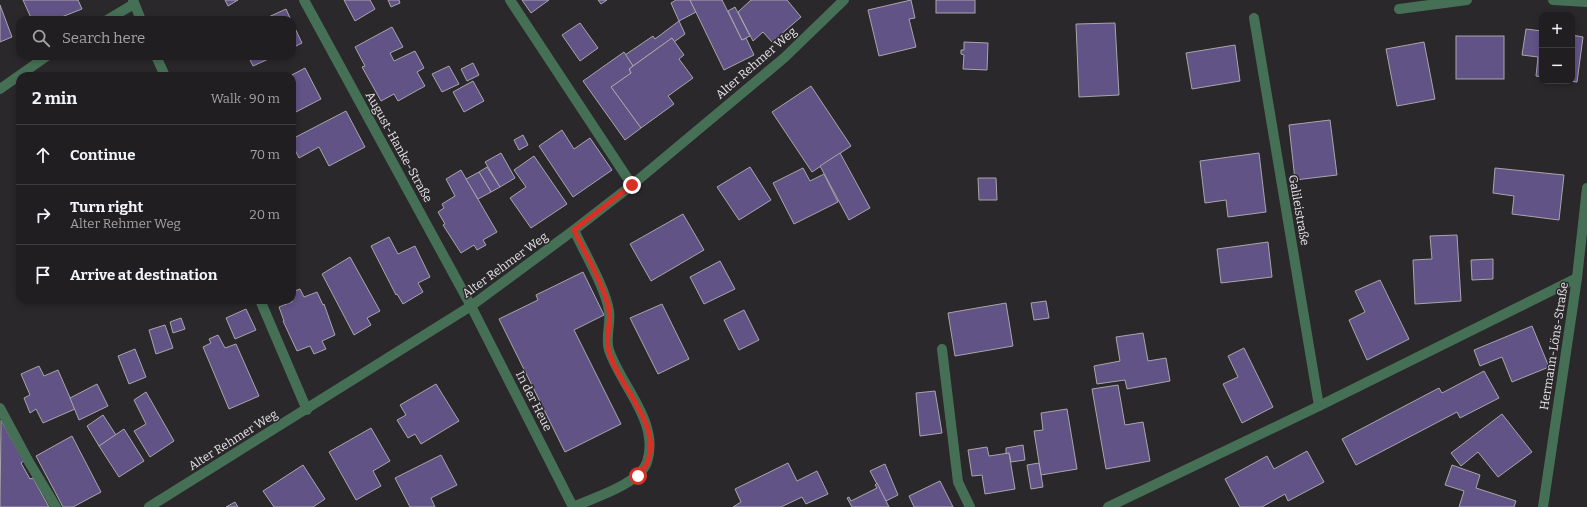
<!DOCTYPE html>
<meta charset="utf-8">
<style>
:root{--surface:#201e20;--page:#282729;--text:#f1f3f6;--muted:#a2a2a5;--line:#3d3c3e}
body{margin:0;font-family:Bitter,serif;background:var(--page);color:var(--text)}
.controls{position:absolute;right:12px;top:12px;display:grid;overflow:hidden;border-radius:8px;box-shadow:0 2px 6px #0003}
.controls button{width:36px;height:36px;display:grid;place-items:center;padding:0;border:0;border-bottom:1px solid var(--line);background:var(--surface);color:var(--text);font:20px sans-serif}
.stop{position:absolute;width:12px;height:12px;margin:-9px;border:3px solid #d93025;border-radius:50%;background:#fff}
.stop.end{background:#d93025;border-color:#fff;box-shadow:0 1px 4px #0008}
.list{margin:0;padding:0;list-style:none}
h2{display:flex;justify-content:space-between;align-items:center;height:52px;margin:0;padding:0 16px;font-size:17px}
h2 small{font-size:13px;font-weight:400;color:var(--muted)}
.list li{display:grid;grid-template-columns:26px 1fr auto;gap:12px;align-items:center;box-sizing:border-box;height:60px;padding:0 16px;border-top:1px solid var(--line)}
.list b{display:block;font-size:15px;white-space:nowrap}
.list p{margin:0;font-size:13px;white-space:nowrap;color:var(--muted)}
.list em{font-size:13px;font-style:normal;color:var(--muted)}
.icon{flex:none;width:22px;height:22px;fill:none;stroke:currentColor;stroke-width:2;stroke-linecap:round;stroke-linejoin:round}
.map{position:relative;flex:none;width:1587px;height:507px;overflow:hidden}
.search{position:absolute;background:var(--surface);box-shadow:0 2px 6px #0003;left:16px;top:16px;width:280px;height:44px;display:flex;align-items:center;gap:10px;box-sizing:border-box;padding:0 14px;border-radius:12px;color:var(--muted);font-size:15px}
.panel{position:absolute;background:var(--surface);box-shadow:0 2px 6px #0003;left:16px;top:72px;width:280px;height:232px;border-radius:12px}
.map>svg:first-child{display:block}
.building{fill:#625386;stroke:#a7a6ab}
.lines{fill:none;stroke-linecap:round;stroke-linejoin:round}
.lane{stroke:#467055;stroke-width:10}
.street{stroke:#467055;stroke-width:10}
.route{stroke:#d93025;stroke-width:5}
.labels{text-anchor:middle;stroke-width:3;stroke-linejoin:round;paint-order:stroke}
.street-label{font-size:12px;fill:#e6e4e6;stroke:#2b282b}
</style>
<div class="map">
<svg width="1587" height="507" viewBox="0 0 1587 507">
<rect width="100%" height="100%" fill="#2b282b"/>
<g class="building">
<path d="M 23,0 L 78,0 L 82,9 L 54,20 L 32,20 Z"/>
<path d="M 225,0 L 238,0 L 228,6 Z"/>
<path d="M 344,0 L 370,0 L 375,9 L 355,21 Z"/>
<path d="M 388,0 L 399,0 L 400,3 L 391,7 Z"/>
<path d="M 522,0 L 549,0 L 531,13 Z"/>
<path d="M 598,0 L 607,0 L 601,4 Z"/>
<path d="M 676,0 L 690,0 L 696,12 L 679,21 L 671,3 Z"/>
<path d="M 690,0 L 722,0 L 742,40 L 746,38 L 754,55 L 724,70 Z"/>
<path d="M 751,0 L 787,0 L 801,17 L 772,42 L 763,32 L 753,41 L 738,12 Z"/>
<path d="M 911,0 L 915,18 L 909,19 L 916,47 L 879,56 L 868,10 Z"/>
<rect x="936" y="0" width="39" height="13"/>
<path d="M 0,5 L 12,37 L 0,42 Z"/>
<path d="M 735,7 L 750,36 L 742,40 L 728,11 Z"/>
<path d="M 286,9 L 291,20 L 262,20 Z"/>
<path d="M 679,21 L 685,34 L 674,42 L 672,38 L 633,66 L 625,55 L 653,36 L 655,39 Z"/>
<path d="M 292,22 L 302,43 L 292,48 Z"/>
<path d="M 580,23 L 598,48 L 580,61 L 562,35 Z"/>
<path d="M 1115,23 L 1119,95 L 1079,97 L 1076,24 Z"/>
<path d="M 392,27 L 403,47 L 390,53 L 394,61 L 415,51 L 424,68 L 417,72 L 425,86 L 398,101 L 394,94 L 381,101 L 362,67 L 365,66 L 355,47 Z"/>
<path d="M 1526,29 L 1542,31 L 1542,77 L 1536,76 L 1538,57 L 1522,55 Z"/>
<path d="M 1572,35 L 1583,37 L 1577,82 L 1569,81 L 1572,81 Z"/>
<rect x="1456" y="36" width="48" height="43"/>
<path d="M 672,38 L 684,55 L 679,59 L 693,78 L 668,96 L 674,104 L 641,128 L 611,87 L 631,73 L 629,69 Z"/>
<path d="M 964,42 L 988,43 L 987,70 L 963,69 L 964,55 L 961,54 L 961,50 L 964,50 Z"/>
<path d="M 1424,42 L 1435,99 L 1397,106 L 1386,49 Z"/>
<path d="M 1235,45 L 1240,81 L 1192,89 L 1186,53 Z"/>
<path d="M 624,52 L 633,66 L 629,69 L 631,73 L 611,87 L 641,128 L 625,140 L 583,81 Z"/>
<path d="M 248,56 L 275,56 L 253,66 Z"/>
<path d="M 473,63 L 479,75 L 467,81 L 461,69 Z"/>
<path d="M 449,66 L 459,84 L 442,92 L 432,74 Z"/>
<path d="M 305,68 L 321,99 L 292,114 L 292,76 L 290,76 Z"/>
<path d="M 473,81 L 484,101 L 464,112 L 453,92 Z"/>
<path d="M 811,86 L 851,146 L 812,172 L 772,112 Z"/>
<path d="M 346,111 L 365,147 L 329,166 L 319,147 L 299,158 L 292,144 L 292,139 Z"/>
<path d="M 1330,120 L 1337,175 L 1295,180 L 1289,125 Z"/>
<path d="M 562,130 L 574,149 L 590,138 L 612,170 L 573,197 L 539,146 Z"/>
<path d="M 523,135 L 528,145 L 519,150 L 514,140 Z"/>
<path d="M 501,153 L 515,178 L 500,187 L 485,162 Z"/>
<path d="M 840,153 L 870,208 L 849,220 L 820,166 Z"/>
<path d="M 1259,153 L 1266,212 L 1228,217 L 1226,200 L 1205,203 L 1200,161 Z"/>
<path d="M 534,156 L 567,204 L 531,228 L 510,198 L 526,187 L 514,170 Z"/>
<path d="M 487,167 L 500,187 L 491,192 L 479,172 Z"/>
<path d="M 750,167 L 771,200 L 739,220 L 717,187 Z"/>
<path d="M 803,168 L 810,181 L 824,174 L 838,202 L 794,224 L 773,183 Z"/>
<path d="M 1495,168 L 1564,175 L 1559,220 L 1512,214 L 1514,196 L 1493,193 Z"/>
<path d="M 461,170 L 497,232 L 483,240 L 486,245 L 477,250 L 474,245 L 461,253 L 443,225 L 445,224 L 438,212 L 444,208 L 442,204 L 455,196 L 446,179 Z"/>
<path d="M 479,172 L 491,192 L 478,199 L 466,179 Z"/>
<path d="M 978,178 L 996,178 L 997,200 L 979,200 Z"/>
<path d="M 683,214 L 704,250 L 651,281 L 630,244 Z"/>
<path d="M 1457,235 L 1461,301 L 1415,304 L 1413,260 L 1432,259 L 1430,236 Z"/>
<path d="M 389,237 L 398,254 L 415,246 L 430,277 L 418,283 L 423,292 L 403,304 L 397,294 L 396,295 L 371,246 Z"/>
<path d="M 1268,242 L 1272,277 L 1221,283 L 1217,249 Z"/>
<path d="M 350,257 L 380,311 L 367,318 L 371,325 L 354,335 L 322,274 Z"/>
<path d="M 1493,259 L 1493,279 L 1472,280 L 1471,260 Z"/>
<path d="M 720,261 L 735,289 L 704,304 L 690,277 Z"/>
<path d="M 583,272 L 604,315 L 574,330 L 621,424 L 565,452 L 499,319 L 538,300 L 536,295 Z"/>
<path d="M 1380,280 L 1409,339 L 1367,360 L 1349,320 L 1365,312 L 1355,291 Z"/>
<path d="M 300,289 L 304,297 L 317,292 L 323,305 L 324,304 L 335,335 L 322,341 L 326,349 L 314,354 L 310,346 L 297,351 L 283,321 L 284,321 L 279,307 L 292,302 L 292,292 Z"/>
<path d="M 1046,301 L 1049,318 L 1034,320 L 1031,303 Z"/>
<path d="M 1006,303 L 1013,346 L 955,356 L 948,313 Z"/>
<path d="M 662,304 L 689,359 L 658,374 L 630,318 Z"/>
<path d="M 246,309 L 256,330 L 235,339 L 226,318 Z"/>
<path d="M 744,310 L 759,340 L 739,350 L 724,320 Z"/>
<path d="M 181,318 L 185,329 L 173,333 L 170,322 Z"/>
<path d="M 165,325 L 173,348 L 156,354 L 149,330 Z"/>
<path d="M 1532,326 L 1549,367 L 1512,382 L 1502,357 L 1480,366 L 1474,350 Z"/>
<path d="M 1143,333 L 1148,361 L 1166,358 L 1170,381 L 1127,389 L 1125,380 L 1097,384 L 1094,366 L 1120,361 L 1116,337 Z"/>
<path d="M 218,335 L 225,348 L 236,344 L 259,396 L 229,409 L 203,347 L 211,343 L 209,339 Z"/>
<path d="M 1244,348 L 1273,407 L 1242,423 L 1223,384 L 1238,377 L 1228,356 Z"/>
<path d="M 135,349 L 146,377 L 129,384 L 118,356 Z"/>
<path d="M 39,366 L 44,376 L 58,370 L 75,409 L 43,423 L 36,409 L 30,413 L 24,398 L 30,395 L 21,374 Z"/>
<path d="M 1484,371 L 1499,398 L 1460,418 L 1457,412 L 1356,465 L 1342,439 L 1439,388 L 1442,393 Z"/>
<path d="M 97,384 L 108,406 L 79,420 L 70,398 Z"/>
<path d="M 436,384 L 459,421 L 421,444 L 415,434 L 408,438 L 397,420 L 406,415 L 400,405 Z"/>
<path d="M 1118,385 L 1125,425 L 1143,422 L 1150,461 L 1106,469 L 1092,389 Z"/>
<path d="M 935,391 L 942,433 L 920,436 L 916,393 Z"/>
<path d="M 146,392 L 174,441 L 150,457 L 134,431 L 146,424 L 134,400 Z"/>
<path d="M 1067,409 L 1077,469 L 1041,475 L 1034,431 L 1043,430 L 1041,413 Z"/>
<path d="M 1502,414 L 1532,452 L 1498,477 L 1478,452 L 1461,466 L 1451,453 Z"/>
<path d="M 103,415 L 116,435 L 99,446 L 87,426 Z"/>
<path d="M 1,420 L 24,461 L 21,463 L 30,479 L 33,478 L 49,507 L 0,507 Z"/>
<path d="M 371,428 L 390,461 L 373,471 L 381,486 L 356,500 L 329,452 Z"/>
<path d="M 124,429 L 144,461 L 119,477 L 99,446 Z"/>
<path d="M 72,436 L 101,492 L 73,507 L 63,507 L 36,456 Z"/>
<path d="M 1023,445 L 1025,460 L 1011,462 L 1009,453 L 1006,454 L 1006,448 Z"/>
<path d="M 987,447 L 989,456 L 1009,453 L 1015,489 L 985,494 L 982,475 L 972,476 L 968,450 Z"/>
<path d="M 1307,451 L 1324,482 L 1288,501 L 1285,494 L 1262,507 L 1240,507 L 1225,479 L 1267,456 L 1274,469 Z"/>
<path d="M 441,455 L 457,485 L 431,498 L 435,507 L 410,507 L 395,478 Z"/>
<path d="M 788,463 L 797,481 L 817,471 L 828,494 L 806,504 L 802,497 L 781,507 L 733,507 L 741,502 L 735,489 Z"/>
<path d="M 1039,463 L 1043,487 L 1031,489 L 1027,465 Z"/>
<path d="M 885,464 L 898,495 L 886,501 L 870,471 Z"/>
<path d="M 303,465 L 325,499 L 313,507 L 274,507 L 263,491 Z"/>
<path d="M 1452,465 L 1480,475 L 1476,488 L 1516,501 L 1514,507 L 1459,507 L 1464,491 L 1445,485 Z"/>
<path d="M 940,481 L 953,507 L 914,507 L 909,496 Z"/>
<path d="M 877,483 L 889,507 L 852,507 L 847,498 L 849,497 L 851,501 L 877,488 L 875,485 Z"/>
<path d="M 235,502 L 238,507 L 226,507 Z"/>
</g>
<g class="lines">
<g class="lane">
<path d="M 510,0 L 632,185"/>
<path d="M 1254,18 L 1319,406"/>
<path d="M 942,349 L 958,482 L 970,507"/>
<path d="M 0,408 L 29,462 L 56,507"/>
<path d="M 573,507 C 593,498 640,484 647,462 C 660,422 621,386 609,350 C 605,338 611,324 609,311 C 606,289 584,252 574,230"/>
</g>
<g class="street">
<path d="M 133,0 L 141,20"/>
<path d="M 304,0 L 471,306 L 573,507"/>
<path d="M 1553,0 L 1587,2"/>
<path d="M 1399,9 L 1467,0"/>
<path d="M 107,20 L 134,4"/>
<path d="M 156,56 L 165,76"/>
<path d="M 0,89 L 47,56"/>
<path d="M 260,300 L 307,410"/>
<path d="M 149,507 L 471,306 L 574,230 L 632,185 L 784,58 L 844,0"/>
<path d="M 1108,507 L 1319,406 L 1577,278"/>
<path d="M 1543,507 L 1577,278 L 1587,188"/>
</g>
</g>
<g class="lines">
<path class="route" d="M 632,185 L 574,230 C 584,251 607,291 609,311 C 611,323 606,336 608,348 C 615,383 664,425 647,463 C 645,468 640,472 638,476"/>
</g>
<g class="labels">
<g class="street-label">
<text transform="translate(756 63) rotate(-41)" y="4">Alter Rehmer Weg</text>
<text transform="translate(399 147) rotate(61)" y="4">August-Hanke-Straße</text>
<text transform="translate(1299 210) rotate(80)" y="4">Galileistraße</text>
<text transform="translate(505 265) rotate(-36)" y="4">Alter Rehmer Weg</text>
<text transform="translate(1554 346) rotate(-81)" y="4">Hermann-Löns-Straße</text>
<text transform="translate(534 401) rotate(63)" y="4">In der Heue</text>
<text transform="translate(233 440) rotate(-32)" y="4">Alter Rehmer Weg</text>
</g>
</g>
</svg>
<div class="controls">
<button>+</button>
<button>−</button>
</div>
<div class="stop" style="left:638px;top:476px"></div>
<div class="stop end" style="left:632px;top:185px"></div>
<div class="search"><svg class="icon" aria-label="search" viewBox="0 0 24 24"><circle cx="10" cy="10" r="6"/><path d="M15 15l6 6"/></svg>Search here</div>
<section class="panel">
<h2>2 min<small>Walk · 90 m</small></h2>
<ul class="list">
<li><svg class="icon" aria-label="ahead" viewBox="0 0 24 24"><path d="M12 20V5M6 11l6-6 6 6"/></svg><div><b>Continue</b></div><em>70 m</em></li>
<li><svg class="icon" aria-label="right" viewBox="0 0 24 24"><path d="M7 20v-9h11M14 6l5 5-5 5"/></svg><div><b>Turn right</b><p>Alter Rehmer Weg</p></div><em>20 m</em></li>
<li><svg class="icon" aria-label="arrive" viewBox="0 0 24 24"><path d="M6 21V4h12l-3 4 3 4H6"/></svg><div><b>Arrive at destination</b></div></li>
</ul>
</section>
</div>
